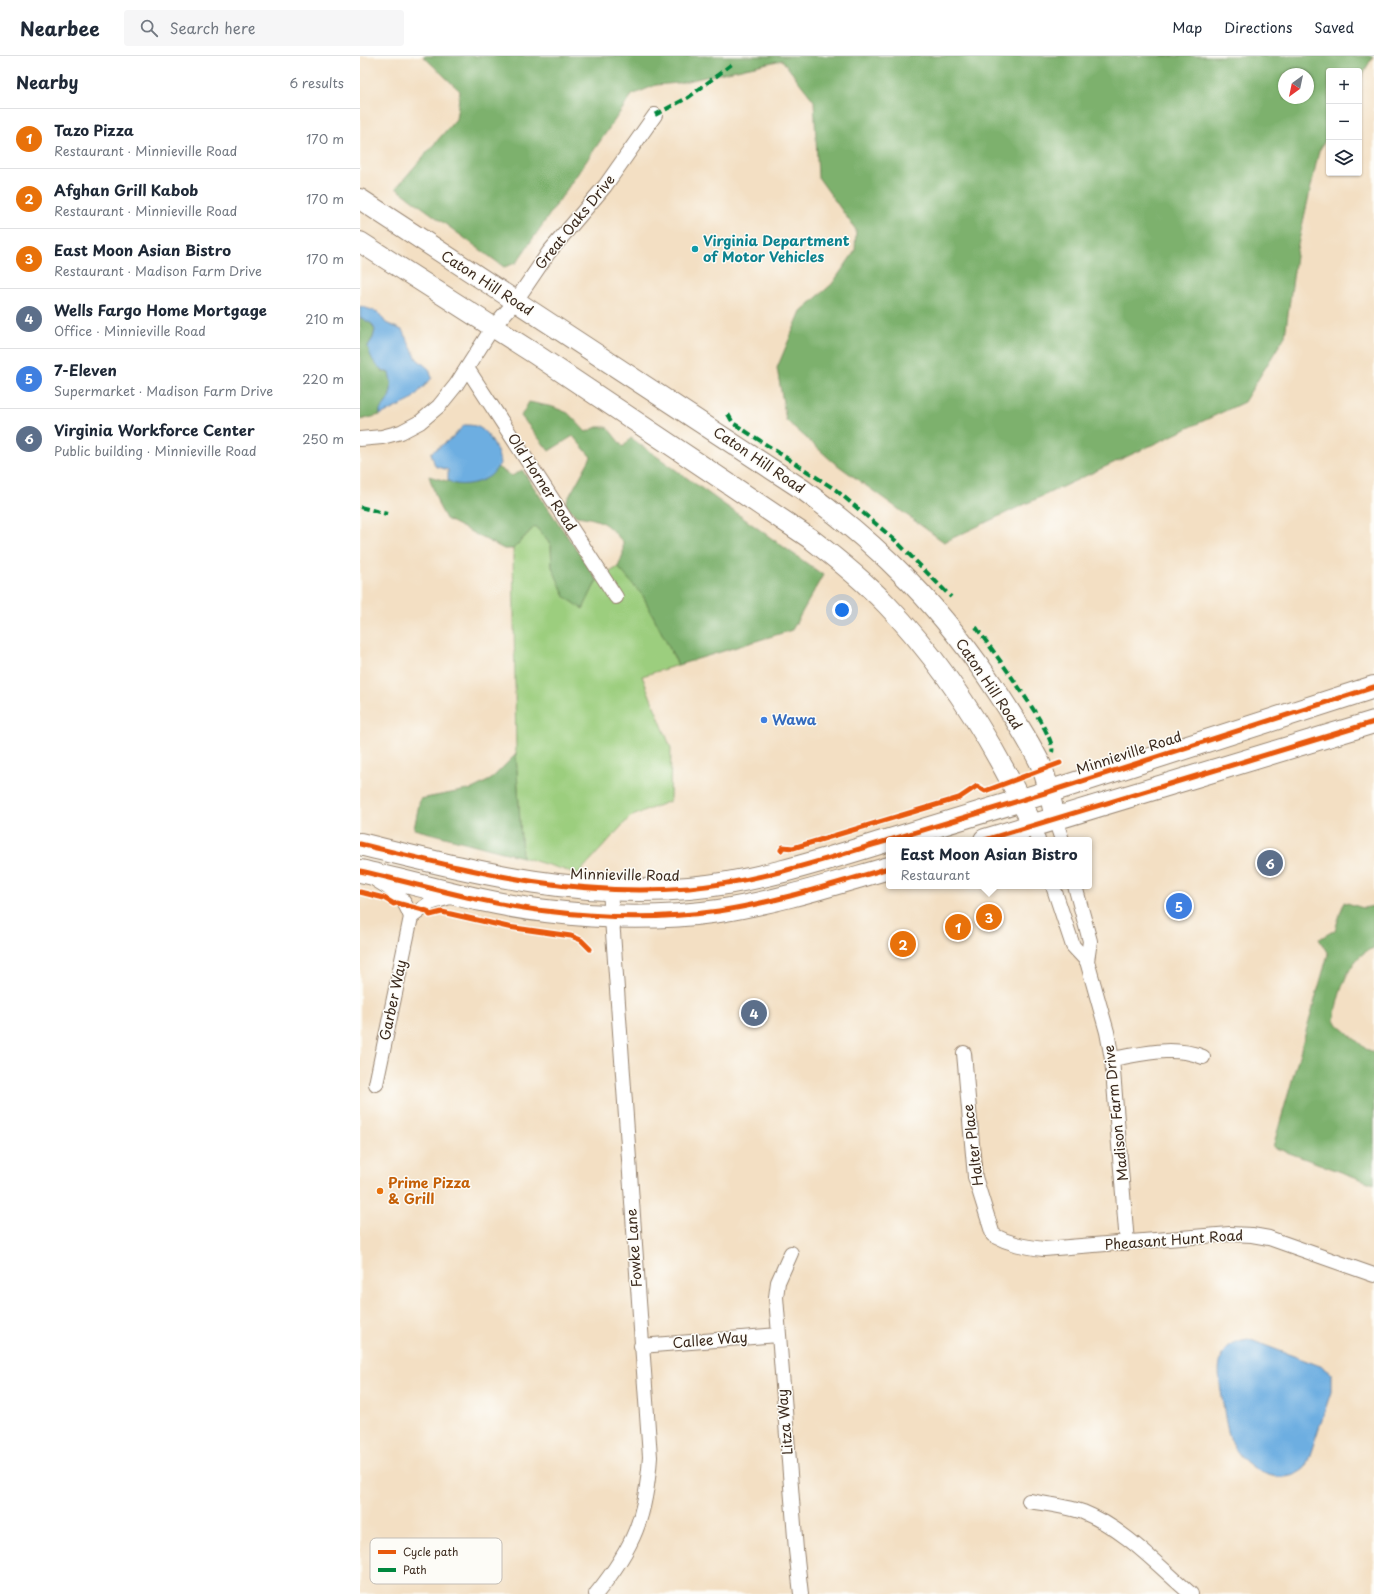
<!DOCTYPE html>
<meta charset="utf-8">
<style>
:root{--surface:#fff;--page:#f6f6f7;--text:#1f2937;--muted:#747a83;--line:#e0e1e3;--accent:#b5179e}
body{margin:0;font-family:"Playpen Sans",sans-serif;background:var(--page);color:var(--text)}
.controls{position:absolute;right:12px;top:12px;display:grid;overflow:hidden;border-radius:4px;box-shadow:0 1px 3px #0004}
.controls button{width:36px;height:36px;display:grid;place-items:center;padding:0;border:0;border-bottom:1px solid var(--line);background:var(--surface);color:var(--text);font:20px sans-serif}
.compass{position:absolute;left:918px;top:12px;width:36px;height:36px;border-radius:50%;background:var(--surface);box-shadow:0 1px 3px #0004;rotate:213deg}
.you{position:absolute;left:482px;top:554px;width:14px;height:14px;margin:-10px;border:3px solid #fff;border-radius:50%;background:#1a73e8;box-shadow:0 0 0 6px #1a73e833}
.badge{display:grid;place-items:center;width:26px;height:26px;border-radius:50%;background:var(--accent);color:#fff;font-size:13px;font-weight:700}
.pin{position:absolute;translate:-50% -50%;border:2px solid #fff;box-shadow:0 1px 4px #0006}
.popup{position:absolute;left:526px;top:781px;width:206px;height:52px;box-sizing:border-box;display:grid;place-content:center;border-radius:4px;background:var(--surface);filter:drop-shadow(0 1px 3px #0005);font-size:13px;white-space:nowrap;color:var(--muted)}
.popup b{font-size:15px;color:var(--text)}
.popup::after{content:'';position:absolute;left:50%;top:100%;margin-left:-8px;border:8px solid transparent;border-top-color:var(--surface)}
.list{margin:0;padding:0;list-style:none}
h2{display:flex;justify-content:space-between;align-items:center;height:52px;margin:0;padding:0 16px;font-size:17px}
h2 small{font-size:13px;font-weight:400;color:var(--muted)}
.list li{display:grid;grid-template-columns:26px 1fr auto;gap:12px;align-items:center;box-sizing:border-box;height:60px;padding:0 16px;border-top:1px solid var(--line)}
.list b{display:block;font-size:15px;white-space:nowrap}
.list p{margin:0;font-size:13px;white-space:nowrap;color:var(--muted)}
.list em{font-size:13px;font-style:normal;color:var(--muted)}
.icon{flex:none;width:22px;height:22px;fill:none;stroke:currentColor;stroke-width:2;stroke-linecap:round;stroke-linejoin:round}
.map{position:relative;flex:none;width:1014px;height:1538px;overflow:hidden}
header{display:flex;align-items:center;gap:24px;box-sizing:border-box;height:56px;padding:0 20px;background:var(--surface);border-bottom:1px solid var(--line)}
header strong{font-size:19px}
nav{display:flex;gap:22px;margin-inline-start:auto;font-size:14px}
.search{width:280px;height:36px;background:var(--page);display:flex;align-items:center;gap:10px;box-sizing:border-box;padding:0 14px;border-radius:4px;color:var(--muted);font-size:15px}
main{display:flex}
aside{flex:1;background:var(--surface)}
.map>svg:first-child{display:block}
.green{fill:#9cce7e;stroke:#6c7c4e}
.forest{fill:#7db16d;stroke:#5c6e46;fill-rule:evenodd}
.water{fill:#6daee1;stroke:#546c80}
.lines{fill:none;stroke-linecap:round;stroke-linejoin:round}
.minor-casing{stroke:#978470;stroke-width:16}
.secondary-casing{stroke:#978470;stroke-width:22}
.primary-casing{stroke:#978470;stroke-width:24}
.minor{stroke:#fff;stroke-width:14}
.secondary{stroke:#fff;stroke-width:20}
.primary{stroke:#fff;stroke-width:22}
.quiet{stroke:#00873e;stroke-width:4;stroke-dasharray:8 4;stroke-linecap:butt}
.cycleway-casing{stroke:#fdfcf7;stroke-width:8}
.cycleway{stroke:#e8590c;stroke-width:5}
.culture-dot{fill:#0f9aa8;stroke:#fdfcf7;stroke-width:1.5}
.shop-dot{fill:#3f7fe0;stroke:#fdfcf7;stroke-width:1.5}
.food-dot{fill:#e8710a;stroke:#fdfcf7;stroke-width:1.5}
.labels{text-anchor:middle;stroke-width:3;stroke-linejoin:round;paint-order:stroke}
.street-label{font-size:14px;fill:#3b2a1e;stroke:#fdfcf7}
.culture-label{font-size:14px;font-weight:bold;fill:#0d838f;stroke:#fdfcf7;text-anchor:start}
.shop-label{font-size:14px;font-weight:bold;fill:#366cbe;stroke:#fdfcf7;text-anchor:start}
.food-label{font-size:14px;font-weight:bold;fill:#c56008;stroke:#fdfcf7;text-anchor:start}
.key{fill:#fdfcf7;stroke:#c3bdb6;stroke-width:1}
.key-label{font-size:11px;fill:#3b2a1e}
</style>
<header>
<strong>Nearbee</strong>
<div class="search"><svg class="icon" aria-label="search" viewBox="0 0 24 24"><circle cx="10" cy="10" r="6"/><path d="M15 15l6 6"/></svg>Search here</div>
<nav><a>Map</a><a>Directions</a><a>Saved</a></nav>
</header>
<main>
<aside>
<h2>Nearby<small>6 results</small></h2>
<ul class="list">
<li><span class="badge" style="background:#e8710a">1</span><div><b>Tazo Pizza</b><p>Restaurant · Minnieville Road</p></div><em>170 m</em></li>
<li><span class="badge" style="background:#e8710a">2</span><div><b>Afghan Grill Kabob</b><p>Restaurant · Minnieville Road</p></div><em>170 m</em></li>
<li><span class="badge" style="background:#e8710a">3</span><div><b>East Moon Asian Bistro</b><p>Restaurant · Madison Farm Drive</p></div><em>170 m</em></li>
<li><span class="badge" style="background:#5c6f8a">4</span><div><b>Wells Fargo Home Mortgage</b><p>Office · Minnieville Road</p></div><em>210 m</em></li>
<li><span class="badge" style="background:#3f7fe0">5</span><div><b>7-Eleven</b><p>Supermarket · Madison Farm Drive</p></div><em>220 m</em></li>
<li><span class="badge" style="background:#5c6f8a">6</span><div><b>Virginia Workforce Center</b><p>Public building · Minnieville Road</p></div><em>250 m</em></li>
</ul>
</aside>
<div class="map">
<svg width="1014" height="1538" viewBox="0 0 1014 1538">
<rect width="100%" height="100%" fill="#fdfcf7"/>
<filter id="ink" filterUnits="userSpaceOnUse"><feTurbulence type="fractalNoise" baseFrequency=".025" numOctaves="2"/><feDisplacementMap in="SourceGraphic" scale="8" xChannelSelector="R" yChannelSelector="G"/><feConvolveMatrix kernelMatrix="1 2 1 2 8 2 1 2 1" color-interpolation-filters="sRGB"/></filter>
<filter id="wash" filterUnits="userSpaceOnUse"><feTurbulence type="fractalNoise" baseFrequency=".012" numOctaves="4" result="noise"/><feDisplacementMap in="SourceGraphic" scale="16" xChannelSelector="R" yChannelSelector="G"/><feGaussianBlur stdDeviation="0.9" result="paint"/><feColorMatrix in="noise" values="0 0 0 0 0 0 0 0 0 0 0 0 0 0 0 0 0 1.4 0 .05"/><feComposite in="paint" operator="in"/></filter>
<g filter="url(#wash)">
<rect width="100%" height="100%" fill="#f3dfc3"/>
<path class="green" d="M 175,470 L 191,489 L 192,511 L 223,552 L 237,524 L 258,511 L 283,539 L 318,609 L 282,620 L 311,692 L 310,745 L 270,761 L 218,818 L 162,801 L 156,698 L 153,493 Z"/>
<g class="forest">
<path d="M 63,0 L 1013,0 L 999,25 L 999,15 L 969,15 L 969,78 L 959,95 L 937,193 L 925,280 L 884,346 L 584,486 L 472,405 L 426,364 L 417,312 L 441,255 L 472,228 L 495,195 L 496,174 L 458,121 L 454,45 L 422,4 L 318,27 L 296,29 L 272,39 L 156,207 L 144,211 L 36,132 L 96,63 L 100,35 ZM 924,18 L 948,18 L 948,42 L 924,42 Z"/>
<path d="M 0,261 L 12,268 L 15,274 L 13,282 L 8,290 L 22,315 L 29,317 C 34,333 31,342 20,354 L 20,359 L 0,364 Z"/>
<path d="M 169,346 L 193,351 L 208,357 L 226,376 L 237,371 L 247,371 L 263,391 L 271,382 L 463,519 L 432,574 L 318,609 L 283,540 L 258,511 L 263,498 L 263,486 C 246,467 242,463 216,460 L 205,448 L 231,401 L 213,380 L 189,395 L 161,360 Z"/>
<path d="M 137,411 L 152,420 L 162,414 L 237,524 L 223,553 L 205,541 L 192,511 L 191,489 L 175,470 L 153,493 L 144,493 L 86,463 L 79,450 L 69,420 C 91,427 121,435 137,411 Z"/>
<path d="M 156,698 L 162,801 L 54,773 L 60,743 L 112,733 L 130,724 Z"/>
<path d="M 984,846 L 1003,852 L 1014,850 L 1014,892 C 988,899 977,942 974,965 L 1006,993 L 1014,996 L 1014,1128 L 913,1091 L 968,898 L 959,883 L 975,874 Z"/>
</g>
<g class="water">
<path d="M 0,250 L 18,256 L 26,267 L 42,274 L 57,303 L 69,313 L 72,322 L 50,345 L 20,359 L 20,354 C 31,342 34,333 29,317 C 17,313 10,303 8,290 L 13,282 L 15,274 L 12,268 L 0,261 Z"/>
<path d="M 104,369 C 109,369 115,369 120,372 C 129,377 140,397 140,408 C 137,411 134,417 130,420 C 121,427 96,433 88,424 L 88,414 L 75,410 L 71,397 L 93,381 Z"/>
<path d="M 888,1283 L 963,1311 L 971,1317 L 971,1336 L 946,1411 C 923,1434 886,1414 873,1389 C 867,1377 865,1361 863,1348 C 859,1321 850,1288 888,1283 Z"/>
</g>
</g>
<g filter="url(#ink)">
<g class="lines">
<defs>
<g id="minor">
<path d="M 107,312 L 256,541"/>
<path d="M 0,383 L 22,381 L 41,376 L 60,366 L 79,350 L 96,329 L 133,271 L 155,246 L 189,196 L 245,130 L 295,59"/>
<path d="M 695,763 L 702,784"/>
<path d="M 673,770 L 678,784"/>
<path d="M 16,824 C 34,835 43,839 51,861 L 16,1028"/>
<path d="M 693,830 L 713,890 L 727,905"/>
<path d="M 715,830 L 730,885 L 727,905 L 747,976 L 752,1003 L 767,1187"/>
<path d="M 51,861 L 70,847 L 93,840"/>
<path d="M 604,997 L 615,1121 L 633,1179 C 650,1188 665,1191 684,1193 L 870,1178 L 892,1179 L 909,1182 L 1014,1219"/>
<path d="M 752,1003 C 783,998 812,989 843,1001"/>
<path d="M 431,1197 L 418,1226 L 416,1241 L 436,1494 L 441,1538"/>
<path d="M 281,1290 L 418,1279"/>
<path d="M 669,1445 C 687,1448 706,1450 723,1456 C 765,1473 797,1509 831,1538"/>
<path d="M 236,1538 C 274,1491 286,1461 290,1401 L 250,834"/>
</g>
<g id="secondary">
<path d="M 0,143 L 442,433 C 523,492 583,553 638,637 C 653,660 668,683 680,707 C 688,724 691,745 695,763"/>
<path d="M 0,186 L 175,298 L 451,483 C 477,503 503,524 526,548 C 588,612 635,690 673,770"/>
</g>
<g id="primary">
<path d="M 530,784 L 688,736 L 1014,631"/>
<path d="M 625,784 L 1014,666"/>
<path d="M 0,788 C 112,815 212,842 329,832 C 397,826 464,804 529,784"/>
<path d="M 0,815 C 62,829 124,848 186,855 C 242,862 303,863 359,855 C 417,846 473,828 529,812"/>
</g>
</defs>
<use href="#minor" class="minor-casing"/>
<use href="#secondary" class="secondary-casing"/>
<use href="#primary" class="primary-casing"/>
<use href="#minor" class="minor"/>
<use href="#secondary" class="secondary"/>
<use href="#primary" class="primary"/>
<g class="quiet">
<path d="M 295,59 L 329,41 L 372,8"/>
<path d="M 368,358 L 373,367 L 476,434 L 536,485 L 591,541"/>
<path d="M 0,451 L 27,458"/>
<path d="M 616,571 C 628,589 698,680 692,696"/>
</g>
<defs>
<g id="cycleway">
<path d="M 530,784 L 688,736 L 1014,631"/>
<path d="M 625,784 L 1014,666"/>
<path d="M 0,788 C 112,815 212,842 329,832 C 397,826 464,804 529,784"/>
<path d="M 421,794 L 423,791 L 433,792 L 599,742 L 617,730 L 625,735 L 700,707"/>
<path d="M 0,815 C 62,829 124,848 186,855 C 242,862 303,863 359,855 C 417,846 473,828 529,812"/>
<path d="M 0,836 L 24,842 L 34,848 L 37,847 L 67,855 L 70,859 L 82,856 L 148,871 L 211,880 L 221,884 L 230,893"/>
</g>
</defs>
<use href="#cycleway" class="cycleway-casing"/>
<use href="#cycleway" class="cycleway"/>
</g>
</g>
<circle class="culture-dot" cx="335" cy="193" r="4"/>
<circle class="shop-dot" cx="404" cy="664" r="4"/>
<circle class="food-dot" cx="20" cy="1135" r="4"/>
<g class="labels">
<g class="street-label">
<text transform="translate(215 166) rotate(-51)" y="5">Great Oaks Drive</text>
<text transform="translate(127 227) rotate(33)" y="5">Caton Hill Road</text>
<text transform="translate(399 404) rotate(34)" y="5">Caton Hill Road</text>
<text transform="translate(182 426) rotate(57)" y="5">Old Horner Road</text>
<text transform="translate(629 628) rotate(56)" y="5">Caton Hill Road</text>
<text transform="translate(769 697) rotate(-18)" y="5">Minnieville Road</text>
<text transform="translate(265 819) rotate(1)" y="5">Minnieville Road</text>
<text transform="translate(33 944) rotate(-78)" y="5">Garber Way</text>
<text transform="translate(756 1057) rotate(-96)" y="5">Madison Farm Drive</text>
<text transform="translate(613 1089) rotate(-97)" y="5">Halter Place</text>
<text transform="translate(814 1184) rotate(-4)" y="5">Pheasant Hunt Road</text>
<text transform="translate(274 1192) rotate(-94)" y="5">Fowke Lane</text>
<text transform="translate(350 1284) rotate(-5)" y="5">Callee Way</text>
<text transform="translate(425 1366) rotate(-95)" y="5">Litza Way</text>
</g>
<g class="culture-label">
<text x="343" y="190">Virginia Department<tspan x="343" dy="16">of Motor Vehicles</tspan></text>
</g>
<g class="shop-label">
<text x="412" y="669">Wawa</text>
</g>
<g class="food-label">
<text x="28" y="1132">Prime Pizza<tspan x="28" dy="16">&amp; Grill</tspan></text>
</g>
</g>
<rect x="10" y="1482" width="132" height="46" rx="6" class="key"/>
<rect x="18" y="1494" width="18" height="4" fill="#e8590c"/>
<rect x="18" y="1512" width="18" height="4" fill="#00873e"/>
<g class="key-label">
<text x="43" y="1500">Cycle path</text>
<text x="43" y="1518">Path</text>
</g>
</svg>
<div class="controls">
<button>+</button>
<button>−</button>
<button><svg class="icon" aria-label="layers" viewBox="0 0 24 24"><path d="M12 4l9 5-9 5-9-5zM3 14l9 5 9-5"/></svg></button>
</div>
<svg class="compass" viewBox="-18 -18 36 36"><path d="M0-13l5 13h-10z" fill="#e53935"/><path d="M0 13l5-13h-10z" fill="#747a83"/></svg>
<div class="you"></div>
<div class="pin badge" style="left:598px;top:871px;background:#e8710a">1</div>
<div class="pin badge" style="left:543px;top:888px;background:#e8710a">2</div>
<div class="pin badge" style="left:629px;top:861px;background:#e8710a">3</div>
<div class="popup"><b>East Moon Asian Bistro</b>Restaurant</div>
<div class="pin badge" style="left:394px;top:957px;background:#5c6f8a">4</div>
<div class="pin badge" style="left:819px;top:850px;background:#3f7fe0">5</div>
<div class="pin badge" style="left:910px;top:807px;background:#5c6f8a">6</div>
</div>
</main>
